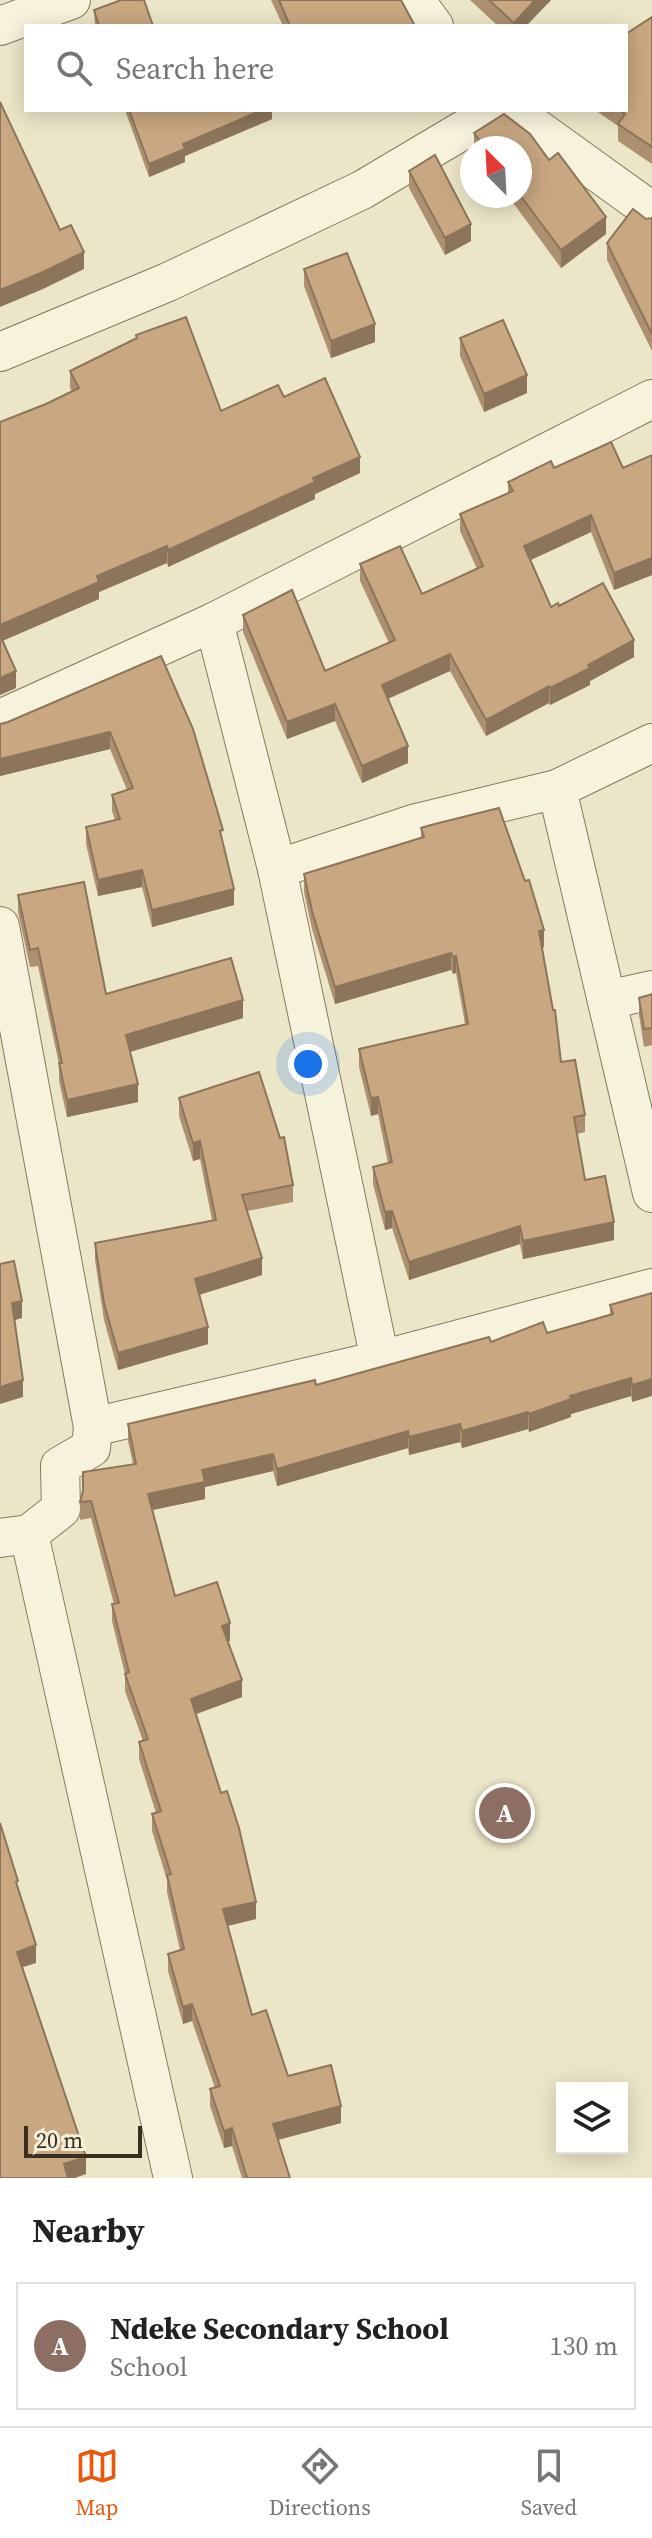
<!DOCTYPE html>
<style>
:root{--surface:#fff;--page:#f6f6f6;--text:#222;--muted:#767676;--line:#e0e0e0;--accent:#ea580c}
body{margin:0;font-family:"Source Serif 4",serif;background:var(--page);color:var(--text)}
.controls{position:absolute;right:24px;bottom:24px;display:grid;overflow:hidden;border-radius:0px;box-shadow:0 4px 20px #0003}
.controls button{width:72px;height:72px;display:grid;place-items:center;padding:0;border:0;border-bottom:2px solid var(--line);background:var(--surface);color:var(--text);font:40px sans-serif}
.compass{position:absolute;left:460px;top:136px;width:72px;height:72px;border-radius:50%;background:var(--surface);box-shadow:0 4px 20px #0003;rotate:336deg}
.scale{position:absolute;left:24px;bottom:20px;width:118px;box-sizing:border-box;padding-left:8px;border:4px solid #392f21;border-top:0;font-size:22px;line-height:28px;white-space:nowrap;color:#392f21;-webkit-text-stroke:6px #f4efd8;paint-order:stroke}
.you{position:absolute;left:308px;top:1064px;width:28px;height:28px;margin:-20px;border:6px solid #fff;border-radius:50%;background:#1a73e8;box-shadow:0 0 0 12px #1a73e833}
.badge{display:grid;place-items:center;width:52px;height:52px;border-radius:50%;background:var(--accent);color:#fff;font-size:26px;font-weight:700}
.pin{position:absolute;translate:-50% -50%;border:4px solid #fff;box-shadow:0 2px 8px #0006}
.list{margin:0;padding:0;list-style:none}
h2{display:flex;justify-content:space-between;align-items:center;height:104px;margin:0;padding:0 32px;font-size:34px}
h2 small{font-size:26px;font-weight:400;color:var(--muted)}
.list li{display:grid;grid-template-columns:52px 1fr auto;gap:24px;align-items:center;box-sizing:border-box;height:128px;margin:0 16px 16px;padding:0 16px;border:2px solid var(--line);border-radius:0px}
.list b{display:block;font-size:30px;white-space:nowrap}
.list p{margin:0;font-size:26px;white-space:nowrap;color:var(--muted)}
.list em{font-size:26px;font-style:normal;color:var(--muted)}
.icon{flex:none;width:44px;height:44px;fill:none;stroke:currentColor;stroke-width:2;stroke-linecap:round;stroke-linejoin:round}
.map{position:relative;flex:none;width:652px;height:2178px;overflow:hidden}
.search{position:absolute;background:var(--surface);box-shadow:0 4px 20px #0003;left:24px;right:24px;top:24px;height:88px;display:flex;align-items:center;gap:20px;box-sizing:border-box;padding:0 28px;border-radius:0px;color:var(--muted);font-size:30px}
.sheet{height:248px;background:var(--surface)}
nav{display:flex;justify-content:space-around;align-items:center;box-sizing:border-box;height:112px;border-top:2px solid var(--line);background:var(--surface);font-size:22px;color:var(--muted)}
nav a{display:grid;justify-items:center;gap:4px}
nav .on{color:var(--accent)}
.map>svg:first-child{display:block}
.lines{fill:none;stroke-linecap:round;stroke-linejoin:round}
.street-casing{stroke:#87795e;stroke-width:40}
.street{stroke:#f7f2db;stroke-width:38}
.wall{fill:#ac906f}
.shaded-wall{fill:#8c755a}
.building{fill:#c8a781;stroke:#8c755a;stroke-width:2}
</style>
<div class="map">
<svg width="652" height="2178" viewBox="0 0 652 2178">
<rect width="100%" height="100%" fill="#ece6c8"/>
<g class="lines">
<defs>
<g id="street">
<path d="M 415,0 L 434,26"/>
<path d="M 0,26 L 71,0"/>
<path d="M 511,110 L 643,205 L 652,215"/>
<path d="M 0,352 L 168,282 L 362,190 L 497,110"/>
<path d="M 214,622 L 277,869 L 380,1360"/>
<path d="M 0,719 L 214,622 L 652,399"/>
<path d="M 557,789 L 652,1193"/>
<path d="M 277,869 L 413,824 L 557,789 L 652,743"/>
<path d="M 0,926 L 93,1427"/>
<path d="M 607,1000 L 652,990"/>
<path d="M 29,1534 L 61,1509 L 60,1466 L 91,1448 L 93,1427 L 380,1360 L 652,1288"/>
<path d="M 0,1538 L 29,1534 L 173,2178"/>
</g>
</defs>
<use href="#street" class="street-casing"/>
<use href="#street" class="street"/>
</g>
<g class="wall">
<path d="M 271,0 L 401,0 L 415,26 L 283,26 Z"/>
<path d="M 470,0 L 551,0 L 526,26 L 498,26 Z"/>
<path d="M 94,10 L 153,26 L 95,26 Z"/>
<path d="M 652,17 L 652,164 L 618,141 L 618,126 L 595,110 L 626,110 Z"/>
<path d="M 125,110 L 272,110 L 272,119 L 185,156 L 185,162 L 149,177 Z"/>
<path d="M 504,114 L 530,134 L 549,160 L 558,153 L 606,217 L 606,234 L 561,268 L 508,196 L 520,196 L 520,148 L 474,148 L 474,133 Z"/>
<path d="M 409,171 L 471,241 L 445,255 L 409,188 Z"/>
<path d="M 652,218 L 652,351 L 607,260 L 607,243 L 646,219 Z"/>
<path d="M 304,269 L 375,342 L 331,358 L 304,286 Z"/>
<path d="M 136,335 L 221,411 L 284,397 L 360,473 L 315,494 L 315,499 L 168,567 L 167,563 L 99,592 L 99,599 L 2,641 L 16,688 L 0,695 L 0,422 L 46,404 L 72,392 L 70,388 L 70,371 L 136,338 Z"/>
<path d="M 460,338 L 527,393 L 484,412 L 460,356 Z"/>
<path d="M 652,455 L 652,575 L 614,590 L 591,532 L 531,560 L 551,607 L 559,606 L 634,657 L 590,681 L 590,685 L 550,705 L 549,703 L 486,736 L 450,671 L 388,699 L 408,763 L 362,783 L 335,721 L 287,739 L 243,632 L 243,615 L 325,671 L 389,643 L 360,581 L 360,564 L 422,594 L 477,569 L 460,531 L 460,514 L 508,493 L 508,482 L 554,468 L 623,468 Z"/>
<path d="M 161,656 L 223,843 L 234,905 L 152,927 L 142,887 L 98,896 L 86,844 L 86,827 L 115,820 L 112,811 L 112,795 L 127,790 L 110,749 L 0,776 L 0,724 L 8,722 Z"/>
<path d="M 421,828 L 544,947 L 542,948 L 561,1062 L 585,1115 L 585,1132 L 577,1134 L 585,1180 L 614,1240 L 523,1259 L 520,1244 L 409,1280 L 392,1228 L 385,1230 L 373,1184 L 373,1167 L 388,1163 L 378,1114 L 371,1116 L 359,1067 L 359,1049 L 465,1024 L 456,973 L 453,974 L 451,970 L 335,1004 L 312,929 L 304,892 L 304,874 L 421,837 Z"/>
<path d="M 18,895 L 106,994 L 243,1018 L 130,1052 L 138,1102 L 67,1117 L 59,1081 L 59,1064 L 38,966 L 30,967 L 18,912 Z"/>
<path d="M 652,994 L 652,1045 L 644,1047 L 639,1015 L 639,998 Z"/>
<path d="M 179,1098 L 293,1185 L 293,1202 L 247,1211 L 262,1275 L 199,1295 L 208,1344 L 118,1370 L 104,1320 L 95,1260 L 95,1243 L 212,1220 L 200,1159 L 193,1161 L 179,1116 Z"/>
<path d="M 652,1293 L 632,1402 L 631,1396 L 571,1414 L 571,1417 L 529,1432 L 528,1429 L 462,1448 L 460,1442 L 409,1455 L 408,1448 L 277,1486 L 273,1471 L 205,1487 L 205,1499 L 152,1510 L 175,1596 L 230,1641 L 228,1641 L 242,1697 L 196,1714 L 256,1919 L 227,1926 L 252,2015 L 288,2076 L 341,2123 L 278,2140 L 290,2178 L 242,2178 L 232,2146 L 224,2148 L 210,2106 L 210,2089 L 215,2088 L 192,2021 L 183,2024 L 168,1971 L 168,1954 L 180,1950 L 167,1892 L 167,1880 L 152,1831 L 152,1814 L 156,1813 L 139,1759 L 139,1742 L 143,1741 L 125,1691 L 125,1674 L 112,1621 L 112,1604 L 114,1604 L 91,1518 L 80,1520 L 80,1502 L 83,1493 L 133,1464 L 128,1441 L 128,1424 L 316,1385 L 491,1342 L 547,1333 L 610,1314 L 610,1305 Z"/>
</g>
<g class="shaded-wall">
<path d="M 535,0 L 551,0 L 526,26 L 514,26 L 514,23 Z"/>
<path d="M 262,110 L 272,110 L 272,119 L 185,156 L 185,162 L 149,177 L 149,164 L 183,144 Z"/>
<path d="M 606,217 L 606,234 L 561,268 L 561,250 Z"/>
<path d="M 471,224 L 471,241 L 445,255 L 445,238 Z"/>
<path d="M 84,252 L 84,269 L 43,289 L 0,307 L 0,290 Z"/>
<path d="M 375,324 L 375,342 L 331,358 L 331,341 Z"/>
<path d="M 527,375 L 527,393 L 484,412 L 484,394 Z"/>
<path d="M 360,457 L 360,473 L 315,494 L 315,499 L 168,567 L 168,550 L 313,478 Z"/>
<path d="M 591,515 L 591,532 L 524,563 L 524,546 Z"/>
<path d="M 167,546 L 167,563 L 99,592 L 99,599 L 0,642 L 0,625 L 97,576 Z"/>
<path d="M 652,558 L 652,575 L 614,590 L 614,573 Z"/>
<path d="M 634,640 L 634,657 L 590,681 L 590,685 L 550,705 L 550,688 L 588,665 Z"/>
<path d="M 450,654 L 450,671 L 382,701 L 382,685 Z"/>
<path d="M 16,671 L 16,688 L 0,695 L 0,678 Z"/>
<path d="M 549,686 L 549,703 L 486,736 L 486,720 Z"/>
<path d="M 335,704 L 335,721 L 287,739 L 287,722 Z"/>
<path d="M 110,732 L 110,749 L 0,776 L 0,759 Z"/>
<path d="M 408,746 L 408,763 L 362,783 L 362,766 Z"/>
<path d="M 142,870 L 142,887 L 98,896 L 98,880 Z"/>
<path d="M 234,889 L 234,905 L 152,927 L 152,910 Z"/>
<path d="M 544,930 L 544,947 L 539,949 L 539,931 Z"/>
<path d="M 451,953 L 451,970 L 335,1004 L 335,987 Z"/>
<path d="M 456,956 L 456,973 L 453,974 L 453,957 Z"/>
<path d="M 243,1000 L 243,1018 L 126,1053 L 126,1035 Z"/>
<path d="M 138,1084 L 138,1102 L 67,1117 L 67,1100 Z"/>
<path d="M 378,1097 L 378,1114 L 371,1116 L 371,1098 Z"/>
<path d="M 200,1141 L 200,1159 L 193,1161 L 193,1143 Z"/>
<path d="M 392,1211 L 392,1228 L 385,1230 L 385,1212 Z"/>
<path d="M 614,1222 L 614,1240 L 523,1259 L 523,1241 Z"/>
<path d="M 520,1226 L 520,1244 L 409,1280 L 409,1262 Z"/>
<path d="M 262,1258 L 262,1275 L 195,1296 L 195,1279 Z"/>
<path d="M 22,1301 L 22,1318 L 12,1321 L 12,1303 Z"/>
<path d="M 208,1327 L 208,1344 L 118,1370 L 118,1353 Z"/>
<path d="M 631,1378 L 631,1396 L 571,1414 L 571,1417 L 529,1432 L 529,1414 L 570,1396 Z"/>
<path d="M 652,1379 L 652,1396 L 632,1402 L 632,1385 Z"/>
<path d="M 23,1380 L 23,1397 L 0,1404 L 0,1387 Z"/>
<path d="M 528,1412 L 528,1429 L 462,1448 L 462,1431 Z"/>
<path d="M 460,1424 L 460,1442 L 409,1455 L 409,1437 Z"/>
<path d="M 408,1431 L 408,1448 L 277,1486 L 277,1469 Z"/>
<path d="M 273,1454 L 273,1471 L 205,1487 L 205,1499 L 148,1511 L 148,1494 L 202,1470 Z"/>
<path d="M 230,1623 L 230,1641 L 222,1643 L 222,1626 Z"/>
<path d="M 242,1680 L 242,1697 L 191,1716 L 191,1699 Z"/>
<path d="M 256,1902 L 256,1919 L 223,1927 L 223,1909 Z"/>
<path d="M 36,1945 L 36,1963 L 17,1969 L 17,1952 Z"/>
<path d="M 192,2004 L 192,2021 L 183,2024 L 183,2007 Z"/>
<path d="M 341,2106 L 341,2123 L 273,2141 L 273,2124 Z"/>
<path d="M 232,2128 L 232,2146 L 224,2148 L 224,2131 Z"/>
<path d="M 86,2157 L 86,2174 L 75,2178 L 64,2178 L 64,2164 Z"/>
</g>
<g class="building">
<path d="M 121,0 L 144,0 L 153,26 L 99,26 L 94,10 Z"/>
<path d="M 279,0 L 401,0 L 415,26 L 290,26 Z"/>
<path d="M 489,0 L 535,0 L 514,23 Z"/>
<path d="M 652,17 L 652,147 L 618,124 L 625,114 L 619,110 L 626,110 L 626,34 Z"/>
<path d="M 0,102 L 60,230 L 71,225 L 84,252 L 43,272 L 0,290 Z"/>
<path d="M 129,110 L 262,110 L 183,144 L 185,149 L 149,164 Z"/>
<path d="M 504,114 L 530,134 L 549,160 L 558,153 L 606,217 L 561,250 L 520,195 L 520,148 L 485,148 L 474,133 Z"/>
<path d="M 435,155 L 471,224 L 445,238 L 409,171 Z"/>
<path d="M 633,209 L 646,219 L 652,218 L 652,334 L 607,243 Z"/>
<path d="M 347,253 L 375,324 L 331,341 L 304,269 Z"/>
<path d="M 186,317 L 221,411 L 278,385 L 284,397 L 325,378 L 360,457 L 313,478 L 315,482 L 168,550 L 167,546 L 97,576 L 99,582 L 0,625 L 0,422 L 46,404 L 79,388 L 70,371 L 137,338 L 136,335 Z"/>
<path d="M 503,320 L 527,375 L 484,394 L 460,338 Z"/>
<path d="M 611,442 L 623,468 L 652,455 L 652,558 L 614,573 L 591,515 L 524,546 L 551,607 L 558,603 L 559,606 L 603,583 L 634,640 L 588,665 L 590,668 L 550,688 L 549,686 L 486,720 L 450,654 L 382,685 L 408,746 L 362,766 L 335,704 L 287,722 L 243,615 L 292,590 L 325,671 L 395,640 L 360,564 L 400,546 L 422,594 L 483,566 L 460,514 L 513,491 L 508,482 L 551,461 L 554,468 Z"/>
<path d="M 0,635 L 16,671 L 0,678 Z"/>
<path d="M 161,656 L 193,729 L 223,830 L 220,831 L 234,889 L 152,910 L 142,870 L 98,880 L 86,827 L 120,819 L 112,795 L 133,788 L 110,732 L 0,759 L 0,724 L 8,722 Z"/>
<path d="M 499,808 L 525,881 L 529,880 L 544,930 L 539,931 L 553,1010 L 555,1010 L 561,1062 L 575,1060 L 585,1115 L 574,1117 L 585,1180 L 605,1176 L 614,1222 L 523,1241 L 520,1226 L 409,1262 L 392,1211 L 385,1212 L 373,1167 L 392,1162 L 378,1097 L 371,1098 L 359,1049 L 468,1024 L 456,956 L 453,957 L 451,953 L 335,987 L 312,911 L 304,874 L 424,837 L 421,828 L 431,825 Z"/>
<path d="M 84,882 L 106,994 L 231,958 L 243,1000 L 126,1035 L 138,1084 L 67,1100 L 59,1063 L 62,1063 L 38,948 L 30,950 L 18,895 Z"/>
<path d="M 652,994 L 652,1028 L 644,1029 L 639,998 Z"/>
<path d="M 259,1072 L 280,1138 L 284,1137 L 293,1185 L 242,1195 L 262,1258 L 195,1279 L 208,1327 L 118,1353 L 104,1303 L 95,1243 L 216,1220 L 200,1141 L 193,1143 L 179,1098 Z"/>
<path d="M 14,1261 L 22,1301 L 12,1303 L 23,1380 L 0,1387 L 0,1264 Z"/>
<path d="M 652,1293 L 652,1379 L 632,1385 L 631,1378 L 570,1396 L 571,1399 L 529,1414 L 528,1412 L 462,1431 L 460,1424 L 409,1437 L 408,1431 L 277,1469 L 273,1454 L 202,1470 L 205,1482 L 148,1494 L 175,1596 L 217,1582 L 230,1623 L 222,1626 L 242,1680 L 191,1699 L 221,1793 L 227,1791 L 239,1828 L 256,1902 L 223,1909 L 252,2015 L 266,2010 L 288,2076 L 331,2065 L 341,2106 L 273,2124 L 290,2178 L 247,2178 L 232,2128 L 224,2131 L 210,2089 L 220,2086 L 192,2004 L 183,2007 L 168,1954 L 184,1949 L 167,1875 L 171,1874 L 152,1814 L 161,1811 L 139,1742 L 148,1739 L 125,1674 L 129,1672 L 112,1604 L 119,1603 L 91,1501 L 80,1502 L 83,1491 L 83,1472 L 136,1464 L 128,1424 L 315,1380 L 316,1385 L 489,1337 L 491,1342 L 543,1322 L 547,1333 L 613,1314 L 610,1305 Z"/>
<path d="M 0,1823 L 18,1881 L 16,1882 L 36,1945 L 17,1952 L 86,2157 L 64,2164 L 68,2178 L 0,2178 Z"/>
</g>
</svg>
<div class="controls">
<button><svg class="icon" aria-label="layers" viewBox="0 0 24 24"><path d="M12 4l9 5-9 5-9-5zM3 14l9 5 9-5"/></svg></button>
</div>
<svg class="compass" viewBox="-18 -18 36 36"><path d="M0-13l5 13h-10z" fill="#e53935"/><path d="M0 13l5-13h-10z" fill="#767676"/></svg>
<div class="scale">20 m</div>
<div class="you"></div>
<div class="pin badge" style="left:505px;top:1813px;background:#8d6e63">A</div>
<div class="search"><svg class="icon" aria-label="search" viewBox="0 0 24 24"><circle cx="10" cy="10" r="6"/><path d="M15 15l6 6"/></svg>Search here</div>
</div>
<section class="sheet">
<h2>Nearby<small></small></h2>
<ul class="list">
<li><span class="badge" style="background:#8d6e63">A</span><div><b>Ndeke Secondary School</b><p>School</p></div><em>130 m</em></li>
</ul>
</section>
<nav>
<a class="on"><svg class="icon" aria-label="map" viewBox="0 0 24 24"><path d="M3 6l6-2 6 2 6-2v14l-6 2-6-2-6 2zM9 4v14M15 6v14"/></svg>Map</a>
<a><svg class="icon" aria-label="directions" viewBox="0 0 24 24"><path d="M12 3l9 9-9 9-9-9zM9 14v-3h6M13 9l2 2-2 2"/></svg>Directions</a>
<a><svg class="icon" aria-label="saved" viewBox="0 0 24 24"><path d="M7 4h10v16l-5-4-5 4z"/></svg>Saved</a>
</nav>
